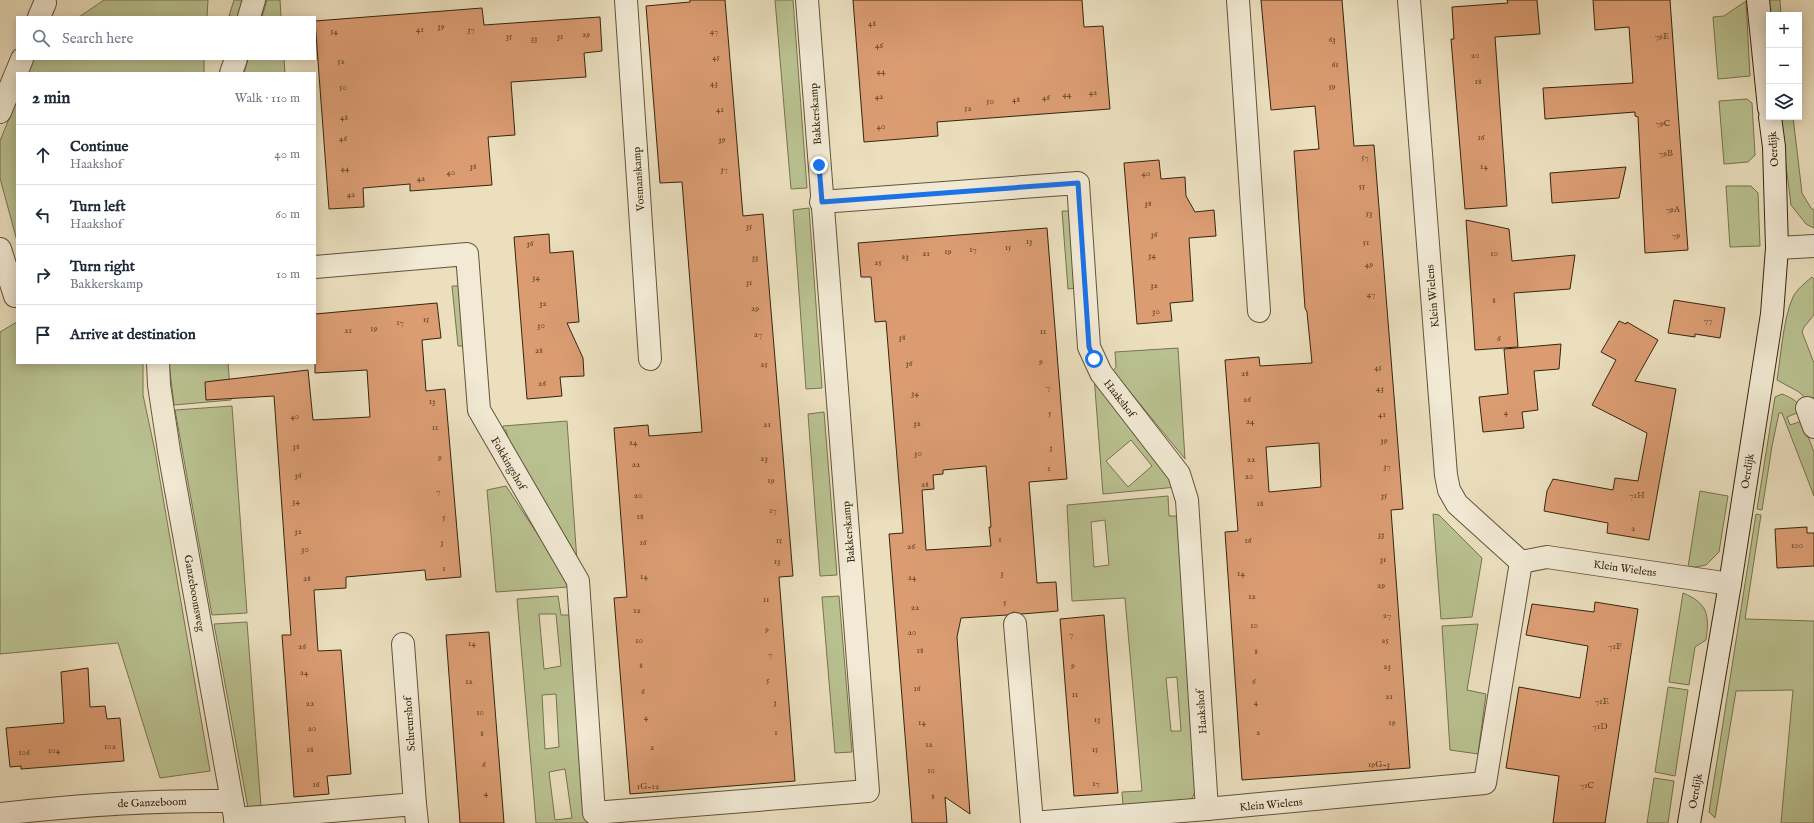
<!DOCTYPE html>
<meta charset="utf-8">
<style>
:root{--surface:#fff;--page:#f2f2f3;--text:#1f2937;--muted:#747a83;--line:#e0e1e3}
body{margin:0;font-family:"IM FELL English",serif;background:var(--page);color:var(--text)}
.controls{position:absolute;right:12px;top:12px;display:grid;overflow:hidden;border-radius:0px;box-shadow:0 2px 10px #0003}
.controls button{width:36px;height:36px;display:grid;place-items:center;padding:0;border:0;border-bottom:1px solid var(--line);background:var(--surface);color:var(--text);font:20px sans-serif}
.stop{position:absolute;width:12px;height:12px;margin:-9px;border:3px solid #1a73e8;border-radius:50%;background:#fff}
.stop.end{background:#1a73e8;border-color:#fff;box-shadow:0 1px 4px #0008}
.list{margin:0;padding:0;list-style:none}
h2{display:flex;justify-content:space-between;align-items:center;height:52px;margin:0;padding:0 16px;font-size:17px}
h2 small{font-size:13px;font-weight:400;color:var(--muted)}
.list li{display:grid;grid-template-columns:26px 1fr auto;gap:12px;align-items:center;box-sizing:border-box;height:60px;padding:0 16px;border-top:1px solid var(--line)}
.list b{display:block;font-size:15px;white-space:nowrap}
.list p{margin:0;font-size:13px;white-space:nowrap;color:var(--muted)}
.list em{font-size:13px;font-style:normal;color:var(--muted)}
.icon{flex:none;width:22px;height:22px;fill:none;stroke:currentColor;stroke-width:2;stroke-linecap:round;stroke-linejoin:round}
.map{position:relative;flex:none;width:1814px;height:823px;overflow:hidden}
.search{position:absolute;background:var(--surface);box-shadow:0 2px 10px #0003;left:16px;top:16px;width:300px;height:44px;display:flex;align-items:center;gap:10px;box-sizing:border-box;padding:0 14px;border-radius:0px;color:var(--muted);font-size:15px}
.panel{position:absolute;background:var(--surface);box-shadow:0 2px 10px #0003;left:16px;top:72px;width:300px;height:292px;border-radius:0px}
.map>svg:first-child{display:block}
.green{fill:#b9c190;stroke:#787350;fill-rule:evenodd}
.building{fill:#db9c72;stroke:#36250f;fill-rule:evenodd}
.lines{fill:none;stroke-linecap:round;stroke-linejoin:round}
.street-casing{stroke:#63543b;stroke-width:24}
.secondary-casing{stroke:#36250f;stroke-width:24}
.street{stroke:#f2ead5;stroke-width:22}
.secondary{stroke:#f2ead5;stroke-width:22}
.route{stroke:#1a73e8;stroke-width:5}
.labels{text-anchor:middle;stroke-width:3;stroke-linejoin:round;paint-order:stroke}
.number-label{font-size:9px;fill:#5f4328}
.street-label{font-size:11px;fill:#36250f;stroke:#f2ead5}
</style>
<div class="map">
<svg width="1814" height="823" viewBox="0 0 1814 823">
<rect width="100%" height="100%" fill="#ebdfbe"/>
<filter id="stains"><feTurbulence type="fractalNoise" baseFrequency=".005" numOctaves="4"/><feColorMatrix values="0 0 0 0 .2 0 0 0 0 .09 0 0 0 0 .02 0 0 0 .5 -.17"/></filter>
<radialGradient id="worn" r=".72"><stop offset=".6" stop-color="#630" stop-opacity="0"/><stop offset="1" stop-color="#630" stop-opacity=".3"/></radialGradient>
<g class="green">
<path d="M 104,0 L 208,0 L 207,17 L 79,17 Z"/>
<path d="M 234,0 L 244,0 L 239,17 L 229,16 Z"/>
<path d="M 267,0 L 280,0 L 281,17 L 262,17 Z"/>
<path d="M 775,0 L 793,0 L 807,188 L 791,189 Z"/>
<path d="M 1768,0 L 1780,0 L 1781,15 L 1769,15 Z"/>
<path d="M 1746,1 L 1750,76 L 1718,79 L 1713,17 L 1724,16 Z"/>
<path d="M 34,59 L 204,59 L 204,73 L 27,73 Z"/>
<path d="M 248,59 L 284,59 L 285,73 L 244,73 Z"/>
<path d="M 17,99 L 17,241 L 0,178 L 0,141 Z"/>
<path d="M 1747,99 L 1752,103 L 1755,155 L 1748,162 L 1724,164 L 1719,101 Z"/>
<path d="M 1780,117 L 1793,117 L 1802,193 L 1811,208 L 1814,210 L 1814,228 L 1806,224 L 1791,205 Z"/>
<path d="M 1726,186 L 1751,186 L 1758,193 L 1760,246 L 1730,247 Z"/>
<path d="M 809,208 L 822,388 L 806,389 L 793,210 Z"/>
<path d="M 1062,211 L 1071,211 L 1078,288 L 1068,289 Z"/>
<path d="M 1812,277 L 1814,279 L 1814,315 L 1804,327 L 1802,332 L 1814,363 L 1814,406 L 1799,392 L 1777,380 C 1781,356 1783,319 1793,297 C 1797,289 1805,283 1812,277 Z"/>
<path d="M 452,286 L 462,286 L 467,346 L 458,346 Z"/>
<path d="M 17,322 L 17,363 L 143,363 L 143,395 L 155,451 L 210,771 L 160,778 L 118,643 L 0,654 L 0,332 Z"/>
<path d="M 1178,348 L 1185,459 L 1113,371 L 1116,367 L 1115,352 Z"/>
<path d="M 169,363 L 228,363 L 231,400 L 174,405 Z"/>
<path d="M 1094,376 L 1177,487 L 1103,494 ZM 1131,440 L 1152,466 L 1128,487 L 1106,461 Z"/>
<path d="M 1782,394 C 1792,398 1798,401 1802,411 L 1787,417 L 1790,425 L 1802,421 L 1814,452 L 1814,496 L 1782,413 L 1779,413 L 1772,446 L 1762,510 L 1757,509 L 1775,397 Z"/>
<path d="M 232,406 L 247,613 L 212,615 L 175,410 Z"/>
<path d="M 824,412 L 837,575 L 820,576 L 808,414 Z"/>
<path d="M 567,421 L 577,561 L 508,438 L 506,430 L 503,430 L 503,426 Z"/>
<path d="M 506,486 L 565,576 L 569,587 L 496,592 L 487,490 Z"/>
<path d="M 1700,491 L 1728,496 L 1719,552 L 1706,565 L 1696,567 L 1688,567 Z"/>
<path d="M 1168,496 L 1169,516 L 1179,516 L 1200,782 L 1191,800 L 1123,805 L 1122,792 L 1142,791 L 1125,598 L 1072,601 L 1067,505 ZM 1105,520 L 1109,565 L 1094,567 L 1091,522 ZM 1177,677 L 1181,731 L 1171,731 L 1166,678 Z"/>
<path d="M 1433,514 L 1439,515 L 1482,558 L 1472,617 L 1441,619 Z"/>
<path d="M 1756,514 L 1761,515 L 1745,619 L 1814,621 L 1814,823 L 1781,823 L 1793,690 L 1736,691 L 1715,818 L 1709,812 Z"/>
<path d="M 1683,593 C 1707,603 1710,614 1706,640 L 1695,647 L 1689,685 L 1669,682 Z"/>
<path d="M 558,596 L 561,615 L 572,615 L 589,823 L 536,823 L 517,599 ZM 539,614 L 556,614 L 561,666 L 544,669 ZM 556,694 L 559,747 L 545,749 L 542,695 ZM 565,769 L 572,818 L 555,820 L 549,772 Z"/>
<path d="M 839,596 L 852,752 L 835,753 L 822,597 Z"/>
<path d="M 247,622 L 261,807 L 248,808 L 214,624 Z"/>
<path d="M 1478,624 L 1467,690 L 1486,694 L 1478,754 L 1450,750 L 1442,626 Z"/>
<path d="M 1668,687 L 1688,690 L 1675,776 L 1655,772 Z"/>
<path d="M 1654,778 L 1674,781 L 1668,823 L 1647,823 Z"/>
</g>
<g class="building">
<path d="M 690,0 L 725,0 L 743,216 L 763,214 L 793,576 L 779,577 L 795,781 L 630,794 L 614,598 L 627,597 L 614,428 L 648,425 L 649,436 L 702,432 L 682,182 L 660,183 L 646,6 L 690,2 Z"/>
<path d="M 853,0 L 1082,0 L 1084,27 L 1103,26 L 1110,109 L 937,122 L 938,136 L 864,142 Z"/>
<path d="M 1261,0 L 1342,0 L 1354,146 L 1374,145 L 1403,509 L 1391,510 L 1410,768 L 1242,780 L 1225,532 L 1238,531 L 1225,360 L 1259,357 L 1260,366 L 1312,363 L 1307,312 L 1305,308 L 1294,151 L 1319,149 L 1315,106 L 1271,110 ZM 1319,443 L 1321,487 L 1269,492 L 1266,447 Z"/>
<path d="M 1507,0 L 1537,0 L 1540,34 L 1495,37 L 1507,206 L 1465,209 L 1451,39 L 1454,39 L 1452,7 L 1508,3 Z"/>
<path d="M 1593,0 L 1670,0 L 1688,250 L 1645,253 L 1638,117 L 1635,116 L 1635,112 L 1545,119 L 1543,88 L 1633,83 L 1629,27 L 1595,30 Z"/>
<path d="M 482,8 L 484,25 L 600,17 L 602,51 L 584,53 L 586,77 L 511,82 L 515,135 L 488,137 L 492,185 L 410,191 L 410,184 L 363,188 L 364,207 L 329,209 L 315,21 Z"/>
<path d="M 1159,160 L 1161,179 L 1185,177 L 1186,196 L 1195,212 L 1214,210 L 1216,236 L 1189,238 L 1193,301 L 1170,303 L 1172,321 L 1137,324 L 1124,163 Z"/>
<path d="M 1626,167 L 1619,198 L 1552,203 L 1550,173 Z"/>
<path d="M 1466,220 L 1509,229 L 1512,261 L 1575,255 L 1570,289 L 1514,293 L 1518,347 L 1475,350 Z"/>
<path d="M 1047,228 L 1067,479 L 1029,482 L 1037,583 L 1056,582 L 1058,611 L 1022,614 L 1014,612 L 1007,615 L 961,618 L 957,637 L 970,814 L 945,797 L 947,823 L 912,823 L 889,534 L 903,533 L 886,321 L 875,322 L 871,277 L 861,277 L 858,243 ZM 986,466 L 991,527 L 989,527 L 991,546 L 926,550 L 922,490 L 934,489 L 933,475 L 943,474 L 943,470 Z"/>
<path d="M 549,234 L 550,253 L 573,251 L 579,322 L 567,323 L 583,358 L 584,376 L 560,377 L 562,396 L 527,399 L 514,237 Z"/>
<path d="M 1674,300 L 1725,308 L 1720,338 L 1695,334 L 1695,337 L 1668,333 Z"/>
<path d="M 437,303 L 441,338 L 422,340 L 426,391 L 445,389 L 461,577 L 426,580 L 425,570 L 346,577 L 346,588 L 314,590 L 318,651 L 341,650 L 351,774 L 327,776 L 329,794 L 294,797 L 282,635 L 291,635 L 274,396 L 206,400 L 205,382 L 308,370 L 313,420 L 370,417 L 367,370 L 315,373 L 315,314 Z"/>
<path d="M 1619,321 L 1626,324 L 1627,322 L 1658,340 L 1635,381 L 1676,389 L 1649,540 L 1607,533 L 1608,523 L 1544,511 L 1547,491 L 1553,479 L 1613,490 L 1615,478 L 1638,481 L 1647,433 L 1592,405 L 1616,360 L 1601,352 Z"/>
<path d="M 1561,344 L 1559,369 L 1534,371 L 1538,410 L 1522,412 L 1524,428 L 1483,432 L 1479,397 L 1508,394 L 1504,349 Z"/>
<path d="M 1807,527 L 1807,533 L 1814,533 L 1814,566 L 1777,568 L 1775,529 Z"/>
<path d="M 1595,602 L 1638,609 L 1605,823 L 1553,823 L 1559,776 L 1506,768 L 1519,687 L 1580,698 L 1588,646 L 1526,635 L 1532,604 L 1594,612 Z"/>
<path d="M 1104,615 L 1118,793 L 1074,796 L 1060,619 Z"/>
<path d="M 489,632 L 504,823 L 460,823 L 446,635 Z"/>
<path d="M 88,668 L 90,707 L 105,706 L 107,719 L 120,718 L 124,761 L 21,769 L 21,766 L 10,767 L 6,728 L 64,723 L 61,672 Z"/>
</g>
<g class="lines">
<defs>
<g id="street">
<path d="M 626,0 L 650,359"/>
<path d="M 1238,0 L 1259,311"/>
<path d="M 1409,0 L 1446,475 L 1449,490 L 1457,504 L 1521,562"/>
<path d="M 39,17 L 45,3"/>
<path d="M 249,17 L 254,0"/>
<path d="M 231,73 L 236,59"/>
<path d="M 0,112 L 22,59"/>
<path d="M 821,202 L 1078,183 L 1089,347 L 1101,373 L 1179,474 L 1187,500 L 1207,809"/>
<path d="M 1777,248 L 1814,246"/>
<path d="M 0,249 L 15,296"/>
<path d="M 315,267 L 467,254 L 479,410 L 578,581 L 594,813 L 868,791 L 807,0"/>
<path d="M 158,363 L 159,385 L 169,451 L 236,823"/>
<path d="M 1807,408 L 1814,427"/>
<path d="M 1521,562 L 1547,557 L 1730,584"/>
<path d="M 1015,624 L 1032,823 L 1207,809 L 1485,783 L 1521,562"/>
<path d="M 415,804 L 417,823"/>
<path d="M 0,814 C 78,805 153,800 232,801"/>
<path d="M 235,819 L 415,804 L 403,644"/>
</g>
<g id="secondary">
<path d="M 1758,0 L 1769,108"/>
<path d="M 1689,823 L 1730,584 L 1772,314 L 1777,248 L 1774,147 L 1770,117"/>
</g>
</defs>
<use href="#street" class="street-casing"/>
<use href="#secondary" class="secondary-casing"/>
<use href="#street" class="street"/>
<use href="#secondary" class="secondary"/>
</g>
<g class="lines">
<path class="route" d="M 819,165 L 822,202 L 1078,183 L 1089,347 L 1094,359"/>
</g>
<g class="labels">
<g class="number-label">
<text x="872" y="26">48</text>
<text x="441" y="29">39</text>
<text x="420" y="32">41</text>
<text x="471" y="32">37</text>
<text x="334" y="34">54</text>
<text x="714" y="34">47</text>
<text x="586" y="37">29</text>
<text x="509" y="39">35</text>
<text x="560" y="39">31</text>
<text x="1662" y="39">79E</text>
<text x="534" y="41">33</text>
<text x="1332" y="42">63</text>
<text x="879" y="48">46</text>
<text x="1475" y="58">20</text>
<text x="716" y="60">45</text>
<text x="341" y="64">52</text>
<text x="1335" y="67">61</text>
<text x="881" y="74">44</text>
<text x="1478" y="84">18</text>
<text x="714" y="86">43</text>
<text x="1332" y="89">59</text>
<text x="343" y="90">50</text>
<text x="1093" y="95">42</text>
<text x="1067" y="97">44</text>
<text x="879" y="99">42</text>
<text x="1046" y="100">46</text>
<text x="1016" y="102">48</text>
<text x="990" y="104">50</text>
<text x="968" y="111">52</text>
<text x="720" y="112">41</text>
<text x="344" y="120">48</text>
<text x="1663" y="126">79C</text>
<text x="881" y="129">40</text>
<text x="1481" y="140">16</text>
<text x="343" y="141">46</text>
<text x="722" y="142">39</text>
<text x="1666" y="156">79B</text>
<text x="1365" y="160">57</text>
<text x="473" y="169">38</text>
<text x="1484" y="169">14</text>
<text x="345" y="171">44</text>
<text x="724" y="172">37</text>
<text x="451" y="175">40</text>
<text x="1146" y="176">40</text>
<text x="421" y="181">42</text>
<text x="1362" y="189">55</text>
<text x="351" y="197">42</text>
<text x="1148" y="206">38</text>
<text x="1673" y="212">79A</text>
<text x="1369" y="216">53</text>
<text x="749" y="229">35</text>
<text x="1154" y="237">36</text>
<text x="1676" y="238">79</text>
<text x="1029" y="244">13</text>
<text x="1366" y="245">51</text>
<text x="530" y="246">36</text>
<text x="1008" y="250">15</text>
<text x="973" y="252">17</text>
<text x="948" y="254">19</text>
<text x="926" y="256">21</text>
<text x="1494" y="256">10</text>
<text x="1152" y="258">34</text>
<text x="905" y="259">23</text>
<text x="755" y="260">33</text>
<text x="878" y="265">25</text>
<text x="1369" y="267">49</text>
<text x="536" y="280">34</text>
<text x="749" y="285">31</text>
<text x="1154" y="288">32</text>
<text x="1371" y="297">47</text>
<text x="1494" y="303">8</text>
<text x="543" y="306">32</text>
<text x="755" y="311">29</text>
<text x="1156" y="314">30</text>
<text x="426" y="322">15</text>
<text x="1708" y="323">77</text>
<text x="400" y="325">17</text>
<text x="541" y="328">30</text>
<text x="374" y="331">19</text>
<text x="348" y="333">21</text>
<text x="1043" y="334">11</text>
<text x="758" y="337">27</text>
<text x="902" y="340">38</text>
<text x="1499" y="341">6</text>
<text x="539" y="353">28</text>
<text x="1041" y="364">9</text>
<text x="909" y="366">36</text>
<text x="764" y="367">25</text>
<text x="1378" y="370">45</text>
<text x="1245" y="376">28</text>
<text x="542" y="386">26</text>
<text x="1048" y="390">7</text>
<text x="1380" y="391">43</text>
<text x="915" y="396">34</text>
<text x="1247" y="402">26</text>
<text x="432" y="404">13</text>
<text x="1506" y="415">4</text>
<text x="1050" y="416">5</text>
<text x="1382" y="417">41</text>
<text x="295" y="419">40</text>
<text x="1250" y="424">24</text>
<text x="917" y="426">32</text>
<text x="767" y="427">21</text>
<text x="435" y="430">11</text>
<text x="1384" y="443">39</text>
<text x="633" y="445">24</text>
<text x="296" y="449">38</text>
<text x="1051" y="450">3</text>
<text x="918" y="456">30</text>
<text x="440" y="460">9</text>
<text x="764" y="461">23</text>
<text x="1251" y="462">22</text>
<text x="636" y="467">22</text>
<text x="1387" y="469">37</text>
<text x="1049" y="471">1</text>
<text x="298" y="478">36</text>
<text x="1249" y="479">20</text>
<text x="771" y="483">19</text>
<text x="925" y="487">28</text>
<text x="438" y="494">7</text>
<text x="638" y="498">20</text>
<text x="1384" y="498">35</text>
<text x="1637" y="498">71H</text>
<text x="296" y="504">34</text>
<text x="1260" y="506">18</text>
<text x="773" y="513">17</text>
<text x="640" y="519">18</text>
<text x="444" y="520">5</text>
<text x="1633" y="531">2</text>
<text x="298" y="534">32</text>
<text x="1381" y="537">33</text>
<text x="1000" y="542">1</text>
<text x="779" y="543">15</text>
<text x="1248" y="543">16</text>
<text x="442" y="545">3</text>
<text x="643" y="545">16</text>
<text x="1797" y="548">100</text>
<text x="911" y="549">26</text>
<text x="305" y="552">30</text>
<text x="1383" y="562">31</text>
<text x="777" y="564">13</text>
<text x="444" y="571">1</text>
<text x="1002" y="576">3</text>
<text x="1241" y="576">14</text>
<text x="644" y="579">14</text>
<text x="912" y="580">24</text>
<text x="307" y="581">28</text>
<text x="1381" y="588">29</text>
<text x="1252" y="599">12</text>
<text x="766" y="602">11</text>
<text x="1005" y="605">5</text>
<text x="915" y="610">22</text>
<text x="637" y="613">12</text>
<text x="1387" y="618">27</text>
<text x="1254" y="628">10</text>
<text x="767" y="632">9</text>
<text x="912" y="635">20</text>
<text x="1071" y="637">7</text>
<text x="639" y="643">10</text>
<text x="1385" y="643">25</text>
<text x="472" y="646">14</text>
<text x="302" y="649">26</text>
<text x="1615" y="649">71F</text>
<text x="920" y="653">18</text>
<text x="1256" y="654">8</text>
<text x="770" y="657">7</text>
<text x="641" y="668">8</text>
<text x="1073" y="668">9</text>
<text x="1387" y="669">23</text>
<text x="304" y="675">24</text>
<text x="768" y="683">5</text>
<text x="469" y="684">12</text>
<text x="1254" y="684">6</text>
<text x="917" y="691">16</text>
<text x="643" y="694">6</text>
<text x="1075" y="697">11</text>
<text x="1389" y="699">21</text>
<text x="1602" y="704">71E</text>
<text x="775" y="705">3</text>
<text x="1256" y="705">4</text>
<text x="310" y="706">22</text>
<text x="480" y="715">10</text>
<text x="646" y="720">4</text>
<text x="1097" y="722">13</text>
<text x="922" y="725">14</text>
<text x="1392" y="725">19</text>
<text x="1600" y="729">71D</text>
<text x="312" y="731">20</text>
<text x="776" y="735">1</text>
<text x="1258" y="735">2</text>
<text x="482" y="736">8</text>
<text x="929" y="747">12</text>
<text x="110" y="749">102</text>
<text x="652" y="750">2</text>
<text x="310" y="752">18</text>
<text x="1095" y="752">15</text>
<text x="54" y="753">104</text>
<text x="24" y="755">106</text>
<text x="484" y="767">6</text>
<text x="1379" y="767">19G-3</text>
<text x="931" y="773">10</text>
<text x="1096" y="786">17</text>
<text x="316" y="787">16</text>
<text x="1587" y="788">71C</text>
<text x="648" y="789">1G-12</text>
<text x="486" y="796">4</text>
<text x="933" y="799">8</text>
</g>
<g class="street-label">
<text transform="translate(815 114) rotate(-94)" y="4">Bakkerskamp</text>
<text transform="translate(1773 149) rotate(-94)" y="4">Oerdijk</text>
<text transform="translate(638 179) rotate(-94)" y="4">Vosmanskamp</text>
<text transform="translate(1432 296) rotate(-95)" y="4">Klein Wielens</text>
<text transform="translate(1120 398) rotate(52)" y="4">Haakshof</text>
<text transform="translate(509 463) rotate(60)" y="4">Fokkingshof</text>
<text transform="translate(1747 471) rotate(-81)" y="4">Oerdijk</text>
<text transform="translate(848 532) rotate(-95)" y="4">Bakkerskamp</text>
<text transform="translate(1625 568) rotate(8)" y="4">Klein Wielens</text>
<text transform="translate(195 593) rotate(80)" y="4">Ganzeboomsweg</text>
<text transform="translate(1201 712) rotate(-94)" y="4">Haakshof</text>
<text transform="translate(409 724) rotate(-94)" y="4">Schreurshof</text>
<text transform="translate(1695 791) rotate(-80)" y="4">Oerdijk</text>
<text transform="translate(152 802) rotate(-2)" y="4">de Ganzeboom</text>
<text transform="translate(1271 804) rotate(-5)" y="4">Klein Wielens</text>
</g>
</g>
<rect width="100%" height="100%" filter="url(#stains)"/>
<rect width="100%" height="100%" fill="url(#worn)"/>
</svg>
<div class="controls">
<button>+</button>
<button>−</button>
<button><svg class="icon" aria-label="layers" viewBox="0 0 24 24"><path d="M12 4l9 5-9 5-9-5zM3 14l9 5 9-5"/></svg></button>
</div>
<div class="stop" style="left:1094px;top:359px"></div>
<div class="stop end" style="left:819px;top:165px"></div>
<div class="search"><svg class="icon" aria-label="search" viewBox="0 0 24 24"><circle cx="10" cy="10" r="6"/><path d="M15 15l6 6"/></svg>Search here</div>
<section class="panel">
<h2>2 min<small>Walk · 110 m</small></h2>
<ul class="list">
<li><svg class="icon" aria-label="ahead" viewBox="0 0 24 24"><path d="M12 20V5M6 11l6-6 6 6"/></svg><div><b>Continue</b><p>Haakshof</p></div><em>40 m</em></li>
<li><svg class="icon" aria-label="left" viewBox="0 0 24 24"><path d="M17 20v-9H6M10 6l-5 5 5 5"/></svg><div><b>Turn left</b><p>Haakshof</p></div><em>60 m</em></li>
<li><svg class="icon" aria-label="right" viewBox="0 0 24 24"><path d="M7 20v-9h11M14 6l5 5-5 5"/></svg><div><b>Turn right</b><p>Bakkerskamp</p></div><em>10 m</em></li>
<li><svg class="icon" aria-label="arrive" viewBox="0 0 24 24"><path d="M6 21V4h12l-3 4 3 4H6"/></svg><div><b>Arrive at destination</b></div></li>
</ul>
</section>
</div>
